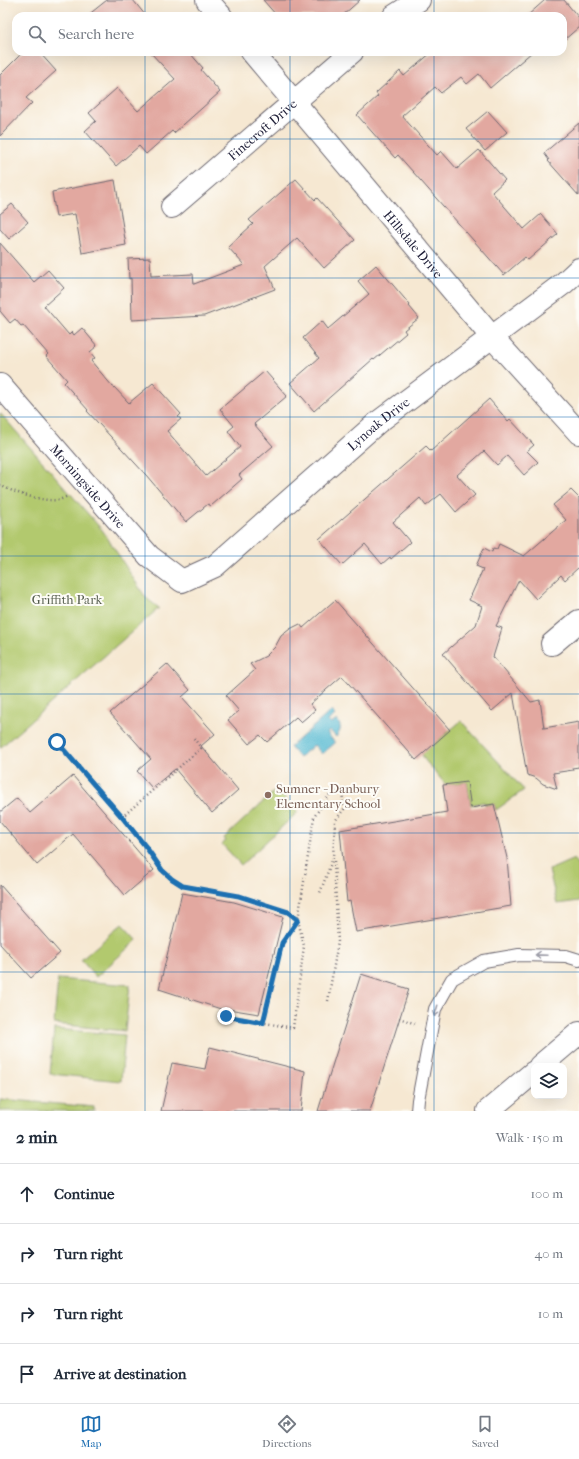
<!DOCTYPE html>
<meta charset="utf-8">
<style>
:root{--surface:#fff;--page:#f2f2f3;--text:#1f2937;--muted:#747a83;--line:#e0e1e3;--accent:#1f6fb2}
body{margin:0;font-family:"IM FELL French Canon",serif;background:var(--page);color:var(--text)}
.controls{position:absolute;right:12px;bottom:12px;display:grid;overflow:hidden;border-radius:8px;box-shadow:0 4px 16px #0002}
.controls button{width:36px;height:36px;display:grid;place-items:center;padding:0;border:0;border-bottom:1px solid var(--line);background:var(--surface);color:var(--text);font:20px sans-serif}
.stop{position:absolute;width:12px;height:12px;margin:-9px;border:3px solid #1f6fb2;border-radius:50%;background:#fff}
.stop.end{background:#1f6fb2;border-color:#fff;box-shadow:0 1px 4px #0008}
.list{margin:0;padding:0;list-style:none}
h2{display:flex;justify-content:space-between;align-items:center;height:52px;margin:0;padding:0 16px;font-size:17px}
h2 small{font-size:13px;font-weight:400;color:var(--muted)}
.list li{display:grid;grid-template-columns:26px 1fr auto;gap:12px;align-items:center;box-sizing:border-box;height:60px;padding:0 16px;border-top:1px solid var(--line)}
.list b{display:block;font-size:15px;white-space:nowrap}
.list em{font-size:13px;font-style:normal;color:var(--muted)}
.icon{flex:none;width:22px;height:22px;fill:none;stroke:currentColor;stroke-width:2;stroke-linecap:round;stroke-linejoin:round}
.map{position:relative;flex:none;width:579px;height:1111px;overflow:hidden}
.search{position:absolute;background:var(--surface);box-shadow:0 4px 16px #0002;left:12px;right:12px;top:12px;height:44px;display:flex;align-items:center;gap:10px;box-sizing:border-box;padding:0 14px;border-radius:12px;color:var(--muted);font-size:15px}
.sheet{height:292px;background:var(--surface)}
nav{display:flex;justify-content:space-around;align-items:center;box-sizing:border-box;height:56px;border-top:1px solid var(--line);background:var(--surface);font-size:11px;color:var(--muted)}
nav a{display:grid;justify-items:center;gap:2px}
nav .on{color:var(--accent)}
.map>svg:first-child{display:block}
.green{fill:#b2c96e;stroke:#6a7654}
.water{fill:#54b9d2;stroke:#3b6e86}
.building{fill:#e2a8a0}
.lines{fill:none;stroke-linecap:round;stroke-linejoin:round}
.lane-casing{stroke:#6c6770;stroke-width:14}
.street-casing{stroke:#6c6770;stroke-width:24}
.path{stroke:#6c6770;stroke-width:2.5;stroke-dasharray:1 3;stroke-linecap:butt}
.lane{stroke:#fff;stroke-width:12}
.street{stroke:#fff;stroke-width:22}
.oneway{stroke:#9c9ca7}
.route{stroke:#1f6fb2;stroke-width:5}
.grid{fill:none;stroke:#1f6fb2;stroke-width:1;stroke-opacity:0.55}
.education-dot{fill:#8d6e63;stroke:#fdfcf7;stroke-width:1.5}
.labels{text-anchor:middle;stroke-width:4;stroke-linejoin:round;paint-order:stroke}
.street-label{font-size:13px;fill:#22223b;stroke:#fdfcf7}
.park-label{font-size:13px;fill:#545c4d;stroke:#fdfcf7}
.education-label{font-size:13px;fill:#785e54;stroke:#fdfcf7;text-anchor:start}
</style>
<div class="map">
<svg width="579" height="1111" viewBox="0 0 579 1111">
<rect width="100%" height="100%" fill="#fdfcf7"/>
<filter id="ink" filterUnits="userSpaceOnUse"><feTurbulence type="fractalNoise" baseFrequency=".025" numOctaves="2"/><feDisplacementMap in="SourceGraphic" scale="8" xChannelSelector="R" yChannelSelector="G"/><feConvolveMatrix kernelMatrix="1 2 1 2 8 2 1 2 1" color-interpolation-filters="sRGB"/></filter>
<filter id="wash" filterUnits="userSpaceOnUse"><feTurbulence type="fractalNoise" baseFrequency=".012" numOctaves="4" result="noise"/><feDisplacementMap in="SourceGraphic" scale="16" xChannelSelector="R" yChannelSelector="G"/><feGaussianBlur stdDeviation="0.9" result="paint"/><feColorMatrix in="noise" values="0 0 0 0 0 0 0 0 0 0 0 0 0 0 0 0 0 1.4 0 .05"/><feComposite in="paint" operator="in"/></filter>
<g filter="url(#wash)">
<rect width="100%" height="100%" fill="#f6e8d2"/>
<g class="green">
<path d="M 0,413 L 103,531 L 146,598 L 159,608 L 0,748 Z"/>
<path d="M 461,721 L 524,790 L 496,810 L 494,804 L 485,805 L 484,802 L 471,805 L 467,782 L 446,785 L 424,759 L 422,754 Z"/>
<path d="M 277,789 L 298,812 L 241,865 L 222,844 L 226,841 L 224,838 Z"/>
<path d="M 574,859 L 579,865 L 579,901 L 557,904 L 549,870 Z"/>
<path d="M 122,924 L 137,940 L 96,977 L 81,960 Z"/>
<path d="M 58,979 L 130,985 L 125,1031 L 54,1024 Z"/>
<path d="M 54,1029 L 125,1035 L 121,1081 L 50,1074 Z"/>
<path d="M 0,1099 L 94,1107 L 94,1111 L 0,1111 Z"/>
</g>
<path class="water" d="M 331,711 L 335,715 L 328,721 L 331,724 L 337,720 C 342,727 341,731 336,737 L 330,731 L 327,733 L 335,743 L 322,754 L 314,745 L 299,758 L 290,747 Z"/>
<g id="blocks">
<g class="building">
<path d="M 107,0 L 133,0 L 146,16 L 87,16 Z"/>
<path d="M 263,0 L 360,0 L 342,16 L 277,16 Z"/>
<path d="M 545,0 L 564,0 L 579,18 L 579,27 L 563,41 L 563,16 L 527,16 Z"/>
<path d="M 23,52 L 39,52 L 56,71 L 26,98 L 32,103 L 0,136 L 0,75 Z"/>
<path d="M 150,52 L 189,52 L 203,68 L 201,70 L 220,92 L 174,133 L 172,131 L 146,154 L 139,146 L 116,166 L 85,131 L 96,121 L 89,113 L 117,88 L 138,111 L 175,79 Z"/>
<path d="M 432,52 L 532,52 L 490,88 L 479,74 L 467,84 L 461,77 L 441,93 L 435,87 L 402,116 L 437,155 L 441,151 L 457,169 L 479,150 L 505,180 L 492,192 L 524,229 L 541,214 L 558,234 L 528,260 L 525,257 L 504,275 L 398,155 L 395,158 L 357,115 L 378,96 L 376,93 L 400,71 L 404,76 Z"/>
<path d="M 488,111 L 507,132 L 485,151 L 466,129 Z"/>
<path d="M 579,123 L 579,196 L 548,161 L 549,160 L 544,153 Z"/>
<path d="M 296,179 L 315,200 L 317,198 L 355,240 L 324,268 L 297,238 L 265,266 L 275,289 L 204,316 L 132,320 L 131,278 L 129,279 L 128,259 L 150,258 L 151,276 L 193,274 L 194,284 L 244,265 L 228,247 L 253,224 L 249,220 Z"/>
<path d="M 115,180 L 126,245 L 82,253 L 75,214 L 56,217 L 52,192 Z"/>
<path d="M 12,204 L 28,222 L 9,239 L 0,229 L 0,214 Z"/>
<path d="M 0,243 L 34,282 L 48,270 L 64,288 L 44,306 L 69,335 L 72,332 L 74,335 L 82,328 L 97,346 L 90,352 L 95,358 L 91,361 L 113,387 L 114,387 L 129,403 L 153,383 L 181,414 L 178,417 L 181,419 L 167,431 L 206,476 L 240,447 L 228,431 L 234,426 L 220,409 L 265,371 L 287,396 L 254,424 L 273,446 L 239,475 L 242,479 L 211,506 L 208,504 L 186,522 L 146,475 L 87,411 L 88,410 L 64,383 L 67,380 L 46,356 L 48,354 L 23,325 L 21,326 L 15,319 L 10,323 L 0,311 Z"/>
<path d="M 376,265 L 410,305 L 409,306 L 419,318 L 404,330 L 406,333 L 374,360 L 373,359 L 314,411 L 290,383 L 319,358 L 303,338 L 322,321 L 328,329 L 369,294 L 358,281 Z"/>
<path d="M 489,399 L 508,421 L 510,419 L 534,445 L 527,451 L 538,462 L 524,475 L 507,456 L 497,465 L 484,451 L 457,475 L 475,495 L 456,512 L 441,494 L 426,506 L 420,498 L 393,522 L 410,542 L 391,559 L 390,557 L 382,564 L 365,544 L 342,565 L 319,539 L 426,446 L 431,451 Z"/>
<path d="M 571,490 L 579,498 L 579,567 L 565,580 L 561,575 L 536,599 L 519,580 L 496,626 L 502,628 L 493,657 L 531,702 L 540,700 L 544,728 L 579,722 L 579,767 L 572,768 L 573,770 L 553,773 L 557,789 L 543,784 L 536,778 L 527,775 L 513,693 L 492,711 L 443,654 L 476,625 L 482,606 L 469,600 L 483,569 L 476,566 L 484,548 L 492,552 L 493,548 L 497,549 L 499,544 L 524,556 L 566,520 L 553,505 Z"/>
<path d="M 335,600 L 450,730 L 416,760 L 342,676 L 310,704 L 315,710 L 301,722 L 296,717 L 267,742 L 260,735 L 249,744 L 228,720 L 239,711 L 226,696 L 255,670 L 250,664 L 266,656 L 275,647 L 281,636 L 290,629 L 300,624 L 303,628 Z"/>
<path d="M 167,664 L 190,690 L 182,697 L 215,734 L 201,746 L 238,790 L 212,813 L 175,769 L 152,788 L 137,771 L 151,759 L 110,713 Z"/>
<path d="M 73,776 L 154,870 L 125,895 L 73,834 L 37,865 L 0,821 L 0,812 L 17,798 L 30,813 Z"/>
<path d="M 467,782 L 471,808 L 494,804 L 507,858 L 511,906 L 356,932 L 350,901 L 347,902 L 340,830 L 447,812 L 443,785 Z"/>
<path d="M 0,885 L 60,953 L 31,978 L 0,944 Z"/>
<path d="M 182,893 L 234,902 L 283,917 L 259,1014 L 228,1009 L 227,1011 L 159,989 Z"/>
<path d="M 361,974 L 409,989 L 370,1111 L 318,1111 Z"/>
<path d="M 210,1047 L 305,1071 L 301,1111 L 161,1111 L 172,1063 L 205,1069 Z"/>
</g>
</g>
</g>
<g filter="url(#ink)">
<use href="#blocks" fill-opacity="0" stroke="#6c6770" stroke-width="1"/>
<g class="lines">
<defs>
<path id="lane" d="M 417,1111 L 418,1100 L 435,1009 L 452,979 L 484,961 L 519,955 L 566,956 L 579,960"/>
<g id="street">
<path d="M 207,0 L 221,16"/>
<path d="M 394,16 L 419,0"/>
<path id="s1" d="M 252,52 L 491,336 L 579,433"/>
<path id="s2" d="M 172,207 L 352,52"/>
<path id="s3" d="M 0,385 L 149,556 L 182,581 L 215,566 L 377,423 L 564,283 L 579,269"/>
<path d="M 552,644 L 579,621"/>
<path d="M 540,1066 L 579,1033"/>
<path d="M 488,1111 L 534,1072"/>
</g>
</defs>
<use href="#lane" class="lane-casing"/>
<use href="#street" class="street-casing"/>
<g class="path">
<path d="M 0,485 C 14,493 43,502 59,500 C 62,499 66,497 68,496"/>
<path d="M 57,742 L 122,817 L 146,847 L 161,870 L 172,879 L 183,886 L 239,896 L 288,912 L 298,920 L 282,943 L 263,1023"/>
<path d="M 122,817 L 201,748 L 193,737"/>
<path d="M 328,1001 L 338,942 L 334,861"/>
<path d="M 226,1016 L 293,1028 L 304,946 L 298,920 L 314,817 L 330,794 L 342,791 L 344,809 L 335,821 L 333,858 L 320,893"/>
<path d="M 399,1018 L 416,1024"/>
</g>
<use href="#lane" class="lane"/>
<use href="#street" class="street"/>
</g>
<defs><path id="oneway-shaft" d="M-6 0H5M1.5-3L5.5 0L1.5 3" fill="none" stroke-width="1.6" stroke-linecap="round" stroke-linejoin="round"/></defs>
<g class="oneway">
<use href="#oneway-shaft" transform="translate(541 955) rotate(-178)"/>
<use href="#oneway-shaft" transform="translate(436 1011) rotate(107)"/>
</g>
</g>
<g class="lines" filter="url(#ink)">
<path class="route" d="M 57,742 L 122,817 L 146,847 L 162,870 L 172,879 L 183,886 L 239,896 L 288,912 L 298,920 L 282,943 L 263,1023 L 226,1016"/>
</g>
<path class="grid" d="M 145,0 L 145,16M 290,0 L 290,16M 434,0 L 434,16M 145,52 L 145,1111M 290,52 L 290,1111M 434,52 L 434,1111M 0,139 L 579,139M 0,278 L 579,278M 0,417 L 579,417M 0,556 L 579,556M 0,694 L 579,694M 0,833 L 579,833M 0,972 L 579,972"/>
<circle class="education-dot" cx="268" cy="795" r="4"/>
<g class="labels">
<g class="street-label">
<text dy="5" stroke="none"><textPath href="#s2" startOffset="119">Finecroft Drive</textPath></text>
<text dy="5" stroke="none"><textPath href="#s1" startOffset="251">Hillsdale Drive</textPath></text>
<text dy="5" stroke="none"><textPath href="#s3" startOffset="521">Lynoak Drive</textPath></text>
<text dy="5" stroke="none"><textPath href="#s3" startOffset="134">Morningside Drive</textPath></text>
</g>
<g class="park-label">
<text x="67" y="604">Griffith Park</text>
</g>
<g class="education-label">
<text x="276" y="793">Sumner - Danbury<tspan x="276" dy="15">Elementary School</tspan></text>
</g>
</g>
</svg>
<div class="controls">
<button><svg class="icon" aria-label="layers" viewBox="0 0 24 24"><path d="M12 4l9 5-9 5-9-5zM3 14l9 5 9-5"/></svg></button>
</div>
<div class="stop" style="left:57px;top:742px"></div>
<div class="stop end" style="left:226px;top:1016px"></div>
<div class="search"><svg class="icon" aria-label="search" viewBox="0 0 24 24"><circle cx="10" cy="10" r="6"/><path d="M15 15l6 6"/></svg>Search here</div>
</div>
<section class="sheet">
<h2>2 min<small>Walk · 150 m</small></h2>
<ul class="list">
<li><svg class="icon" aria-label="ahead" viewBox="0 0 24 24"><path d="M12 20V5M6 11l6-6 6 6"/></svg><div><b>Continue</b></div><em>100 m</em></li>
<li><svg class="icon" aria-label="right" viewBox="0 0 24 24"><path d="M7 20v-9h11M14 6l5 5-5 5"/></svg><div><b>Turn right</b></div><em>40 m</em></li>
<li><svg class="icon" aria-label="right" viewBox="0 0 24 24"><path d="M7 20v-9h11M14 6l5 5-5 5"/></svg><div><b>Turn right</b></div><em>10 m</em></li>
<li><svg class="icon" aria-label="arrive" viewBox="0 0 24 24"><path d="M6 21V4h12l-3 4 3 4H6"/></svg><div><b>Arrive at destination</b></div></li>
</ul>
</section>
<nav>
<a class="on"><svg class="icon" aria-label="map" viewBox="0 0 24 24"><path d="M3 6l6-2 6 2 6-2v14l-6 2-6-2-6 2zM9 4v14M15 6v14"/></svg>Map</a>
<a><svg class="icon" aria-label="directions" viewBox="0 0 24 24"><path d="M12 3l9 9-9 9-9-9zM9 14v-3h6M13 9l2 2-2 2"/></svg>Directions</a>
<a><svg class="icon" aria-label="saved" viewBox="0 0 24 24"><path d="M7 4h10v16l-5-4-5 4z"/></svg>Saved</a>
</nav>
